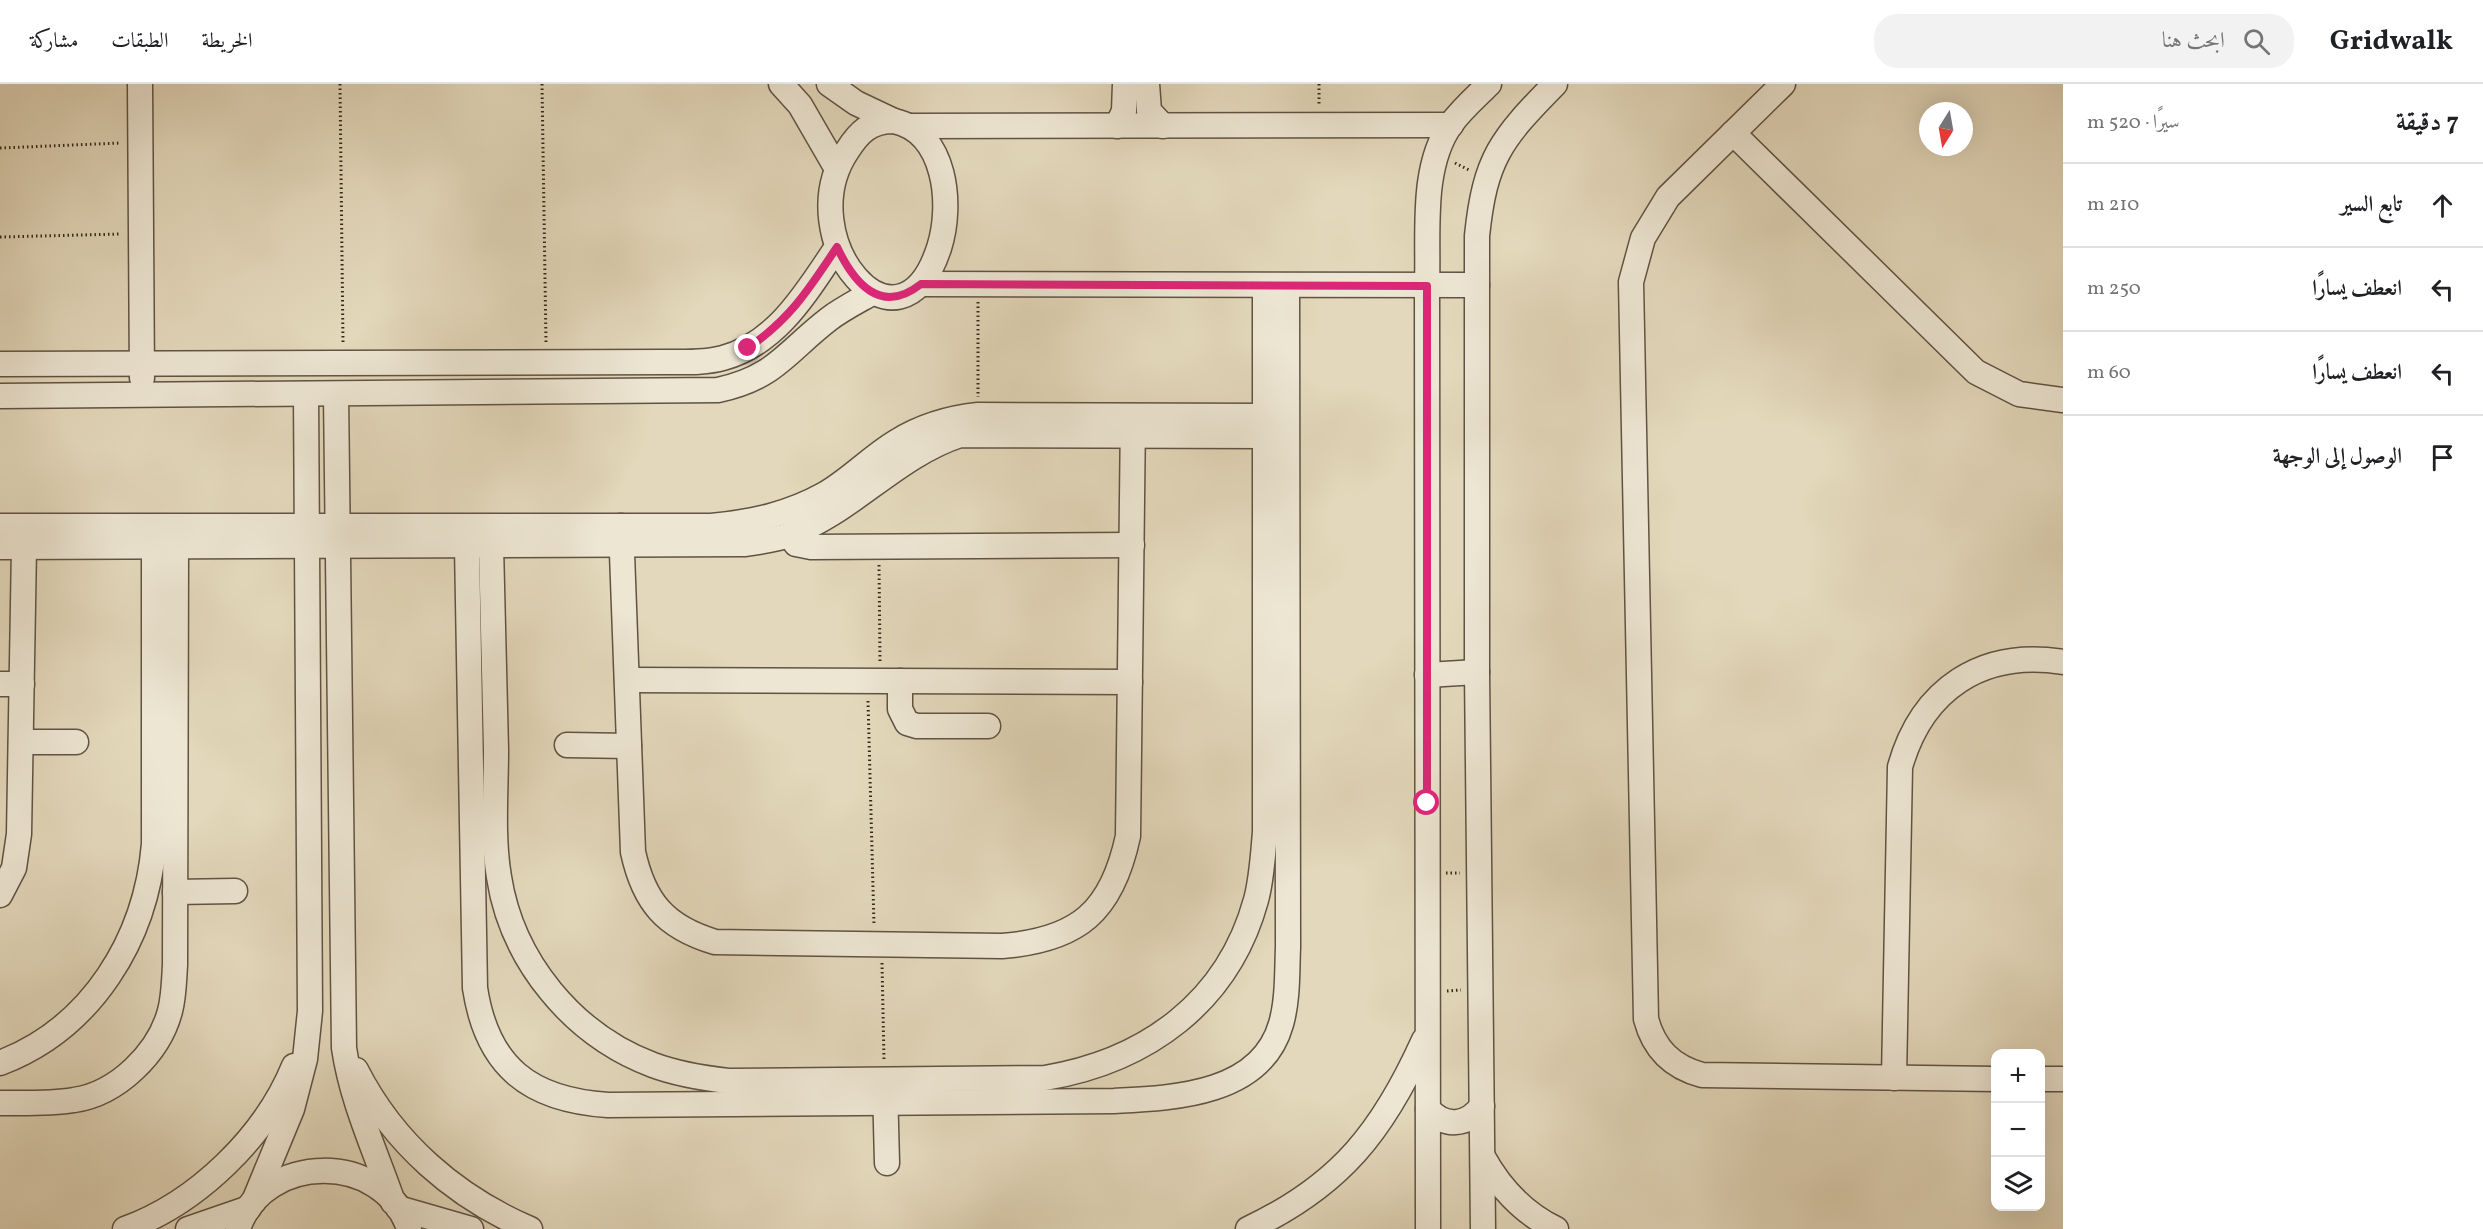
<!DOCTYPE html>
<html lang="ar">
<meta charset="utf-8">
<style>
:root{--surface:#fff;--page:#f2f2f2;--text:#202124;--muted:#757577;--line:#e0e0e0}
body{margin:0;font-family:Vollkorn,Amiri,serif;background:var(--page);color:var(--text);direction:rtl}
.controls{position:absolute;right:18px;bottom:18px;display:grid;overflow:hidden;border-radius:12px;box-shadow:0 6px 24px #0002}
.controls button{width:54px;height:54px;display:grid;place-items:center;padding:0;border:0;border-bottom:2px solid var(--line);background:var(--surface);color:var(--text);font:30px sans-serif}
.compass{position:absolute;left:1919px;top:18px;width:54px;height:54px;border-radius:50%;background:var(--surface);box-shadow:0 6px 24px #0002;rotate:191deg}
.stop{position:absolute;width:18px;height:18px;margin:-14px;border:4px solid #db2777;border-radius:50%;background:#fff}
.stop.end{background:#db2777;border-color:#fff;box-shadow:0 2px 6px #0008}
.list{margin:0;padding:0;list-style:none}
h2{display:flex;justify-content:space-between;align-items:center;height:78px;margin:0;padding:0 24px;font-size:26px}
h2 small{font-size:20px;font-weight:400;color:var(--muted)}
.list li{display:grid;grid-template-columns:39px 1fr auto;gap:18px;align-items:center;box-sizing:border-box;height:84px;padding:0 24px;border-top:2px solid var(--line)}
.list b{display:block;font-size:22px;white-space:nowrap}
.list em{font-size:20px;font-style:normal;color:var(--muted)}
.icon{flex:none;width:33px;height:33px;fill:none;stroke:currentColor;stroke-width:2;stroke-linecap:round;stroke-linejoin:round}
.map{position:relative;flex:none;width:2063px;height:1145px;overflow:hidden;direction:ltr}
header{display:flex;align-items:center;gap:36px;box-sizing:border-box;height:84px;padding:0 30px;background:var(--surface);border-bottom:2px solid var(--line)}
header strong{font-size:28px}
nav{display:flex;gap:33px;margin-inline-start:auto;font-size:21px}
.search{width:420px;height:54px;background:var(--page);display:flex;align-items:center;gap:15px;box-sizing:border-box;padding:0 21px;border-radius:24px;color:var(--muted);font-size:22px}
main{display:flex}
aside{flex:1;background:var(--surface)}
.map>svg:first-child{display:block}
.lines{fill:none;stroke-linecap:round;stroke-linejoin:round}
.minor-casing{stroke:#605344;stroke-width:27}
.path{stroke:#34271c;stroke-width:3;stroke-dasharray:1.5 3;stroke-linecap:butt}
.minor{stroke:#ede6d3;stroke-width:24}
.route{stroke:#db2777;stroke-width:8}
</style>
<header>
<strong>Gridwalk</strong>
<div class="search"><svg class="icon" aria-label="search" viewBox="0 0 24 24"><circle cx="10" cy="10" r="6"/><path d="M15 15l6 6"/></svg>ابحث هنا</div>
<nav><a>الخريطة</a><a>الطبقات</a><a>مشاركة</a></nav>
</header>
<main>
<aside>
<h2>7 دقيقة<small>سيرًا · 520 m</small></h2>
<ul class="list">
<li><svg class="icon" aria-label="ahead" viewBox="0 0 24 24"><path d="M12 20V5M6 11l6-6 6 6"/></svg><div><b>تابع السير</b></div><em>210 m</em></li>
<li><svg class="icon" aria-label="left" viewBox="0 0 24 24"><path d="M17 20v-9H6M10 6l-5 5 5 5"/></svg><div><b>انعطف يسارًا</b></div><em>250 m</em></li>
<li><svg class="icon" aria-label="left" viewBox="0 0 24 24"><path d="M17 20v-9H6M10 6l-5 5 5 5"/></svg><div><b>انعطف يسارًا</b></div><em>60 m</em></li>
<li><svg class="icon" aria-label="arrive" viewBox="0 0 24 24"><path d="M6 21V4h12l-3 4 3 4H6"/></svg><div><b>الوصول إلى الوجهة</b></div></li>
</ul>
</aside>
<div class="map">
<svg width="2063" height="1145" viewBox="0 0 2063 1145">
<rect width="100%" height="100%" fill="#e3d8bb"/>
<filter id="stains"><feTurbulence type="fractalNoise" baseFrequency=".00333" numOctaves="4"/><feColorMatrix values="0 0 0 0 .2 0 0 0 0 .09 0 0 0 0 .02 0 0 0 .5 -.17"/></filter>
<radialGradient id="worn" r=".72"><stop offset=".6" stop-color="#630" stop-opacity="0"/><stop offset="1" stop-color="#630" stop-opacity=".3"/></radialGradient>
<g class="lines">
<defs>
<g id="minor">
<path d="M 140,0 L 142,294"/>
<path d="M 781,0 L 800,21 L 837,85"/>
<path d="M 829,0 L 856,19 L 894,37"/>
<path d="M 1147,0 L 1149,27 L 1163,42"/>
<path d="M 1783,0 L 1668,113 L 1643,154 L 1631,198 L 1646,935 C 1654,965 1672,983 1702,991 L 1996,995"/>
<path d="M 894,37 C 946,48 953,121 939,164 C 899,286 789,154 847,67 C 859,48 870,37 894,37 Z"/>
<path d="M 911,42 L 1451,41"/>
<path d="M 1117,42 L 1124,27 L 1125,0"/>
<path d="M 1733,49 L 1976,288 L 2019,310 L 2063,316"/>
<path d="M 921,200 L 1477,201"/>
<path d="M 0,280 L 667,278 C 685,278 705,279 723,274 C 778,259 807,207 837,163"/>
<path d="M 336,310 L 344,964 C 352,1018 375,1066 393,1118"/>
<path d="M 0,312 L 718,306 C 775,294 786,268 829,235 C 842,225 858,217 872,209"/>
<path d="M 0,442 L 711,442 C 753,438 789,430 825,410 C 851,395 871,373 896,358 C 922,342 949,334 978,331 L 1280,332"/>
<path d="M 621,442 L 633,768 C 644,818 665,843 715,858 L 1002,862 C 1079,856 1112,827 1128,752 L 1133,332"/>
<path d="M 790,451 L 796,460 L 811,463 L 1132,461"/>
<path d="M 467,462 L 475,904 C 487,983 530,1016 608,1021 L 1114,1017 C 1174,1014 1261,1011 1281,940 C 1288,916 1287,888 1288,863 L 1287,202"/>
<path d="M 491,462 C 493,530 494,598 496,666 C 496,707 492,752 499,793 C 512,877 573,951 653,981 C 677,990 702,994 728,997 L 1045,994 C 1147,977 1228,918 1256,816 C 1262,794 1263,770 1265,748 L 1265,202"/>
<path d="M 0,463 L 744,460 C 759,458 775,456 789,451 C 852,428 896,372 960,351 L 1280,352"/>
<path d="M 1427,591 L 1477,588"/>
<path d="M 627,596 L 1130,598"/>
<path d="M 900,597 L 900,625 L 907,639 L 917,642 L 988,642"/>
<path d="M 0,600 L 22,600"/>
<path d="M 21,658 L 76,658"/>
<path d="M 567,661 L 629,662"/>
<path d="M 175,808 L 235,807"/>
<path d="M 0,811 L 14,784 L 19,750 L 24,463"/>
<path d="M 0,979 C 92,944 146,855 154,760 L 154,462"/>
<path d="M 356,986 C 393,1059 455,1113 530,1145"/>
<path d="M 1894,994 L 1900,683 C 1922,605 1982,565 2063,578"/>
<path d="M 2040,995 L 2063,995"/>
<path d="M 885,1002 L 887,1079"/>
<path d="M 0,1019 C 24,1019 50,1020 74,1016 C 117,1010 159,969 170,927 C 174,912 174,896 175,881 L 176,463"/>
<path d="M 1428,1025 C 1445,1044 1467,1042 1482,1022"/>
<path d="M 1483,1073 C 1500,1104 1523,1129 1556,1145"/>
<path d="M 254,1117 L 292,1025 L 305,975 L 310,927 L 306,310"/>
<path d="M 398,1124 L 471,1145"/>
<path d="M 125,1145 C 197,1119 265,1053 294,982"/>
<path d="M 188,1145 L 249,1124"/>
<path d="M 238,1145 C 263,1068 384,1067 409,1145"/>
<path d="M 1248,1145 C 1340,1102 1383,1047 1424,956"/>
<path d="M 1428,1145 L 1427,202 C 1429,150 1420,84 1451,40 C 1462,25 1476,13 1489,0"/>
<path d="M 1483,1145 L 1477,588 L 1477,152 C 1485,74 1501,55 1555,0"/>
</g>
</defs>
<use href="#minor" class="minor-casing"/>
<g class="path">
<path d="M 340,0 L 343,259"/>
<path d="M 542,0 L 546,259"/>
<path d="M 1319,0 L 1319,22"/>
<path d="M 0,64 L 121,59"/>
<path d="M 1455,79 L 1471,87"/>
<path d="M 0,153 L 121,150"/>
<path d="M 978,218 L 978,313"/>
<path d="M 879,481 L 880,577"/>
<path d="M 868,617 L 874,841"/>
<path d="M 1446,789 L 1460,789"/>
<path d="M 882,879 L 884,977"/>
<path d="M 1447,907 L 1461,906"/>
</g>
<use href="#minor" class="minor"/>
</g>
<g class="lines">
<path class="route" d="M 748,264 C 791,234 809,205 837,163 C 854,199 881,232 921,200 L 1427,202 L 1427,719"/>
</g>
<rect width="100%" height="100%" filter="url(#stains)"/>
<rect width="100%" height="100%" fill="url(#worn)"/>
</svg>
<div class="controls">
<button>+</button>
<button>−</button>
<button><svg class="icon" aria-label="layers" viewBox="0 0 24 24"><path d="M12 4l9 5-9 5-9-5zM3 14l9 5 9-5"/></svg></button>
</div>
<svg class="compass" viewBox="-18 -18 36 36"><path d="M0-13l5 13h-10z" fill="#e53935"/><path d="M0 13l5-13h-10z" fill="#757577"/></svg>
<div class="stop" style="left:1427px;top:719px"></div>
<div class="stop end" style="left:748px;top:264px"></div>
</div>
</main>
